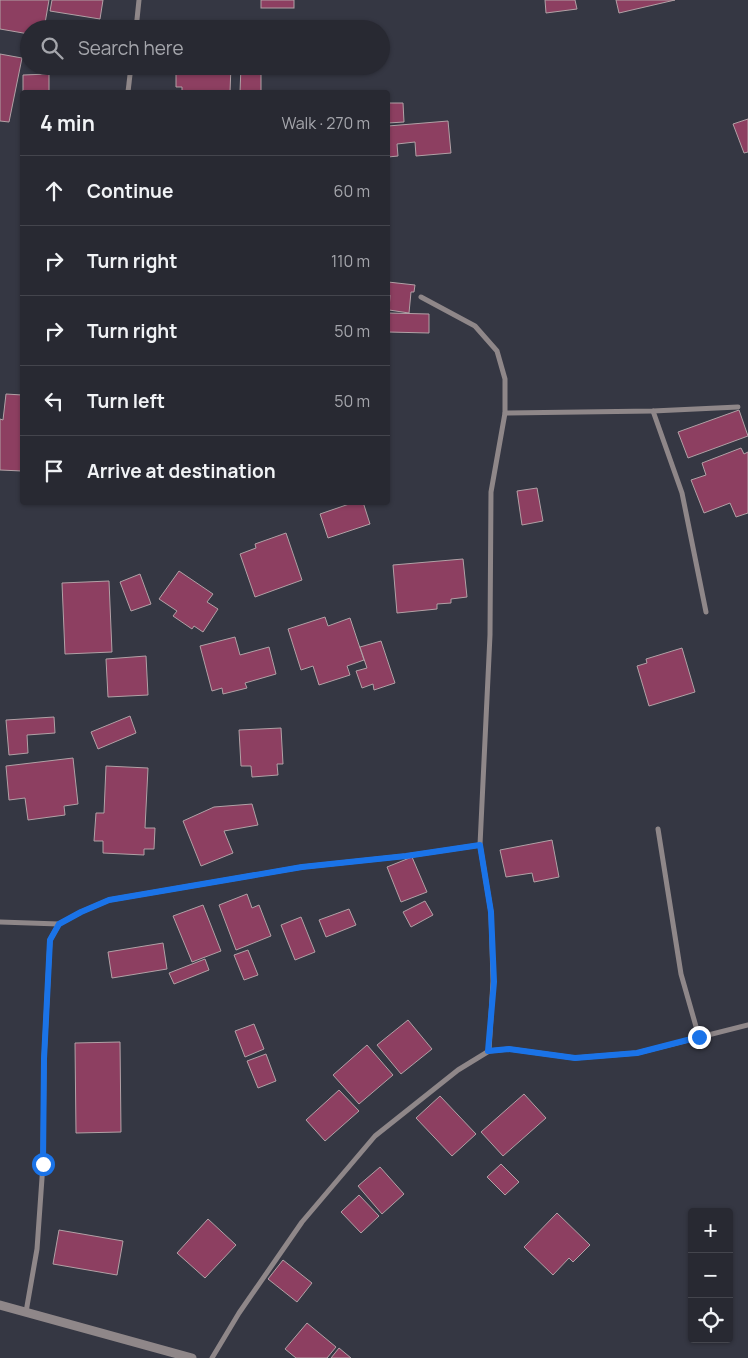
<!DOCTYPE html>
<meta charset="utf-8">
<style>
:root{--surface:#282932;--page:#30313a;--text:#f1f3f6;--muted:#a5a6ac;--line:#44454d}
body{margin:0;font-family:Manrope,sans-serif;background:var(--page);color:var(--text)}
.controls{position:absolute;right:15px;bottom:15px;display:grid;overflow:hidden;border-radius:5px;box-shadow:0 1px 4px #0004}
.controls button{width:45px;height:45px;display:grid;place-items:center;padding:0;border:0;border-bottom:1px solid var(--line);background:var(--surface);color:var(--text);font:25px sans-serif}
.stop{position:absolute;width:15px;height:15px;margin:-11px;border:4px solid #1a73e8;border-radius:50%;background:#fff}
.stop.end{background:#1a73e8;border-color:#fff;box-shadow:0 1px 5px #0008}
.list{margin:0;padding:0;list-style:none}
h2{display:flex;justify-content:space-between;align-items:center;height:65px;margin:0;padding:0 20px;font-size:21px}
h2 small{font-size:16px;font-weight:400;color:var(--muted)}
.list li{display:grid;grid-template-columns:32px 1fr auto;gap:15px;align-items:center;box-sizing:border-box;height:70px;padding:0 20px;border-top:1px solid var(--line)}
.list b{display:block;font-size:19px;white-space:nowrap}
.list em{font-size:16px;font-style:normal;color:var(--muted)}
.icon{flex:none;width:28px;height:28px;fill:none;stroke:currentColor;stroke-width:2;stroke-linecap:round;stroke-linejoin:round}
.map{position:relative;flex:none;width:748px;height:1358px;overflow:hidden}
.search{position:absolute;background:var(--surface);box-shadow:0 1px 4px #0004;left:20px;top:20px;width:370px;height:55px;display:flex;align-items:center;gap:12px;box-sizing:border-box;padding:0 18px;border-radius:28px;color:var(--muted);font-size:19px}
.panel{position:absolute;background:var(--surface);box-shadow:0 1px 4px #0004;left:20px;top:90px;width:370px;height:415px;border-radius:5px}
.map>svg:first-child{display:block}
.building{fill:#8d3f61;stroke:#b1a1a6}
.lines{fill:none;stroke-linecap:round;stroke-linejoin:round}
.minor{stroke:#8f8789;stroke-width:5}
.tertiary{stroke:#8f8789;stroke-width:9}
.route{stroke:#1a73e8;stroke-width:6}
</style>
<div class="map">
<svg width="748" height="1358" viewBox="0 0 748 1358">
<rect width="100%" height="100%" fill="#353743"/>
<g class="building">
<path d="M 0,0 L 49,0 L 44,29 L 29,29 L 29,34 L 0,29 Z"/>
<path d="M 52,0 L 103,0 L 100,19 L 50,11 Z"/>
<rect x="261" y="0" width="33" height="8"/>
<path d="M 545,0 L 575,0 L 577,9 L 546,13 Z"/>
<path d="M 616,0 L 675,0 L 619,13 Z"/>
<path d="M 0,54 L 22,58 L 9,122 L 0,121 Z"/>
<path d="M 176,66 L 231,66 L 230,92 L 182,92 L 182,87 L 176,87 Z"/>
<path d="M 241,66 L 261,66 L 261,92 L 240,92 Z"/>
<path d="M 49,74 L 49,92 L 23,92 L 23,75 Z"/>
<path d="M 388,103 L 403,103 L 404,122 L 388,123 Z"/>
<path d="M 748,119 L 748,152 L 744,153 L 733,124 Z"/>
<path d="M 448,121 L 451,153 L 416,156 L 415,142 L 397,144 L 398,156 L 388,157 L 388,126 Z"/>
<path d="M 388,282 L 415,285 L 414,292 L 411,292 L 409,313 L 389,310 L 390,295 L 388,295 Z"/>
<path d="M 388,313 L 429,314 L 429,333 L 388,332 Z"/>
<path d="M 6,394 L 22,395 L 22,471 L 0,470 L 0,419 L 3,420 Z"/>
<path d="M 739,410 L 748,436 L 688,458 L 678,432 Z"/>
<path d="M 741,448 L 744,454 L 748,452 L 748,513 L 736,517 L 730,503 L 704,513 L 691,480 L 706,475 L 702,463 Z"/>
<path d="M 537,488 L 543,521 L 522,525 L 517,491 Z"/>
<path d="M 355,502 L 363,502 L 370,524 L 328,538 L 320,514 Z"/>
<path d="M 286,533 L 302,580 L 255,597 L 240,554 L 256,548 L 255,544 Z"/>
<path d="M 463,559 L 467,597 L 451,599 L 451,603 L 437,604 L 437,609 L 397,613 L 393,565 Z"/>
<path d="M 179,571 L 213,594 L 207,602 L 218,609 L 203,632 L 194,626 L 192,629 L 173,616 L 177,611 L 159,599 Z"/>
<path d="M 140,574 L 151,604 L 131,611 L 120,582 Z"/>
<path d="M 109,581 L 112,652 L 65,654 L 62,583 Z"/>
<path d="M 325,617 L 328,626 L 350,618 L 364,660 L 347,666 L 350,675 L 319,685 L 313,666 L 301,670 L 288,629 Z"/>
<path d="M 235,637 L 240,655 L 269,647 L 276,674 L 245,683 L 247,688 L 223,694 L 222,688 L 212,691 L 200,646 Z"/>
<path d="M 381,641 L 395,683 L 374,690 L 373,684 L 362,688 L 356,671 L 367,668 L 360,647 Z"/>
<path d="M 682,648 L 695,692 L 649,706 L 637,666 L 647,663 L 646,659 Z"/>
<path d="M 146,656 L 148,695 L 108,697 L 106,659 Z"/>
<path d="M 130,716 L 136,733 L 98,749 L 91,732 Z"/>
<path d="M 54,717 L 55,733 L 27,735 L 28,753 L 9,755 L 6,720 Z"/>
<path d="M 281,728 L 283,764 L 277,764 L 278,775 L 252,777 L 251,766 L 241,766 L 239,730 Z"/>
<path d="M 73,758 L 78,804 L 64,806 L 65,815 L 28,820 L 25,798 L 9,800 L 6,766 Z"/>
<path d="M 106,766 L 148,768 L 145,828 L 155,828 L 154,849 L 144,849 L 144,855 L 103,853 L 103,841 L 94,841 L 96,813 L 104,813 Z"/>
<path d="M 252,804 L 258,825 L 224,831 L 233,853 L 201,866 L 183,821 L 214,807 Z"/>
<path d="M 552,840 L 559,877 L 534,882 L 532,873 L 506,877 L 500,850 Z"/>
<path d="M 412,857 L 427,892 L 401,902 L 387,867 Z"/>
<path d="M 247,894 L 252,908 L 259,905 L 271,936 L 236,950 L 219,905 Z"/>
<path d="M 425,901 L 433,915 L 411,927 L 403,912 Z"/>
<path d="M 203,905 L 221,951 L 192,962 L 173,916 Z"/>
<path d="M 349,909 L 356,925 L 326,937 L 319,920 Z"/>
<path d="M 301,917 L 315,952 L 295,960 L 281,925 Z"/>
<path d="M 163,943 L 167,969 L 112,978 L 108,952 Z"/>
<path d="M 248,950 L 258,975 L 244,980 L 234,955 Z"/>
<path d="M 205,959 L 209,970 L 174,984 L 169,973 Z"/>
<path d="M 408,1020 L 432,1049 L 401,1074 L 377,1045 Z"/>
<path d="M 254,1024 L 264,1049 L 245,1057 L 235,1031 Z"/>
<path d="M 120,1042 L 121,1132 L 76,1133 L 75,1043 Z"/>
<path d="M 367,1045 L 393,1075 L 359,1104 L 333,1075 Z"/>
<path d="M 266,1054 L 276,1081 L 258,1088 L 247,1061 Z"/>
<path d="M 339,1090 L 359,1111 L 325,1141 L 306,1120 Z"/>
<path d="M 524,1094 L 546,1118 L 503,1156 L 481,1132 Z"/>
<path d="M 440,1096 L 476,1134 L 452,1156 L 416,1118 Z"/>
<path d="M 501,1164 L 519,1182 L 505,1195 L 487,1177 Z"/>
<path d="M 380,1167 L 404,1194 L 382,1214 L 358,1186 Z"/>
<path d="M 359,1195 L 379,1216 L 361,1233 L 341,1212 Z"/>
<path d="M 557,1213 L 590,1245 L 573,1262 L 569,1258 L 553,1275 L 524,1247 Z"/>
<path d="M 208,1219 L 236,1245 L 205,1278 L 177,1253 Z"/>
<path d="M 59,1230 L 123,1241 L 117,1275 L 53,1264 Z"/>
<path d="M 283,1260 L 312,1283 L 297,1302 L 268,1279 Z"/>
<path d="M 307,1323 L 336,1347 L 327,1358 L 296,1358 L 285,1349 Z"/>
<path d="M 339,1348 L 351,1358 L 331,1358 Z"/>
</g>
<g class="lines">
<g class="minor">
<path d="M 136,29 L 139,0"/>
<path d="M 128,92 L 131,66"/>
<path d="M 421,297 L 475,326 L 497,351 L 505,379 L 505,413 L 491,492 L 490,635 L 480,845 L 491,912 L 493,981 L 489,1051"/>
<path d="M 653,411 L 682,493 L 706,612"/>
<path d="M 505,413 L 653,411 L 738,407"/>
<path d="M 658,829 L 681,974 L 699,1037"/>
<path d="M 0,922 L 59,924"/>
<path d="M 26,1312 L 37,1249 L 43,1164 L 44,1059 L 50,940 L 59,924 L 81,912 L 109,900 L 302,867 L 406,856 L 480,845"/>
<path d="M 212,1358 L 239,1313 L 302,1222 L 375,1136 L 458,1070 L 489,1051 L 509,1049 L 575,1058 L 637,1053 L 748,1025"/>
</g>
<path class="tertiary" d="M 0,1305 L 192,1358"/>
</g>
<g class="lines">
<path class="route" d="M 43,1164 L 44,1059 L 50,940 L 59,924 L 81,912 L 109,900 L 302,867 L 406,856 L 480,845 L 491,912 L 494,982 L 488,1051 L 509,1049 L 575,1058 L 637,1053 L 699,1037"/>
</g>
</svg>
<div class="controls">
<button>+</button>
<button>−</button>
<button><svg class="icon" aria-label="locate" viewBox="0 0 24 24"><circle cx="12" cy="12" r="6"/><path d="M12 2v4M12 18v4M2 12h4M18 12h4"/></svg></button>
</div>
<div class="stop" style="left:43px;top:1164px"></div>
<div class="stop end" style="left:699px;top:1037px"></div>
<div class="search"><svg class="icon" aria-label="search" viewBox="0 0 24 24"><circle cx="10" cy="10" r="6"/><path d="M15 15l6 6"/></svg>Search here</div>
<section class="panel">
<h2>4 min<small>Walk · 270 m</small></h2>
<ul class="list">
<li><svg class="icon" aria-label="ahead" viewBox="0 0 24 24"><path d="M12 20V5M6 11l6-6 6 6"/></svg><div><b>Continue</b></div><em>60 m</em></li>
<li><svg class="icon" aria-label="right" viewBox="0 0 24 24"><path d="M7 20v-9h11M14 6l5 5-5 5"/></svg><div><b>Turn right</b></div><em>110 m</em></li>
<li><svg class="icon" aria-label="right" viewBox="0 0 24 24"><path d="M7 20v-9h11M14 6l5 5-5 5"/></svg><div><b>Turn right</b></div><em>50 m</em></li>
<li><svg class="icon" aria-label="left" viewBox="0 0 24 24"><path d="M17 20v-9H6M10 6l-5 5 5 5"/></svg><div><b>Turn left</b></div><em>50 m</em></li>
<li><svg class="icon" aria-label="arrive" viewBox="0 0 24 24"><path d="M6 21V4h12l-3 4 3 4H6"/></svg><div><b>Arrive at destination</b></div></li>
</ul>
</section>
</div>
